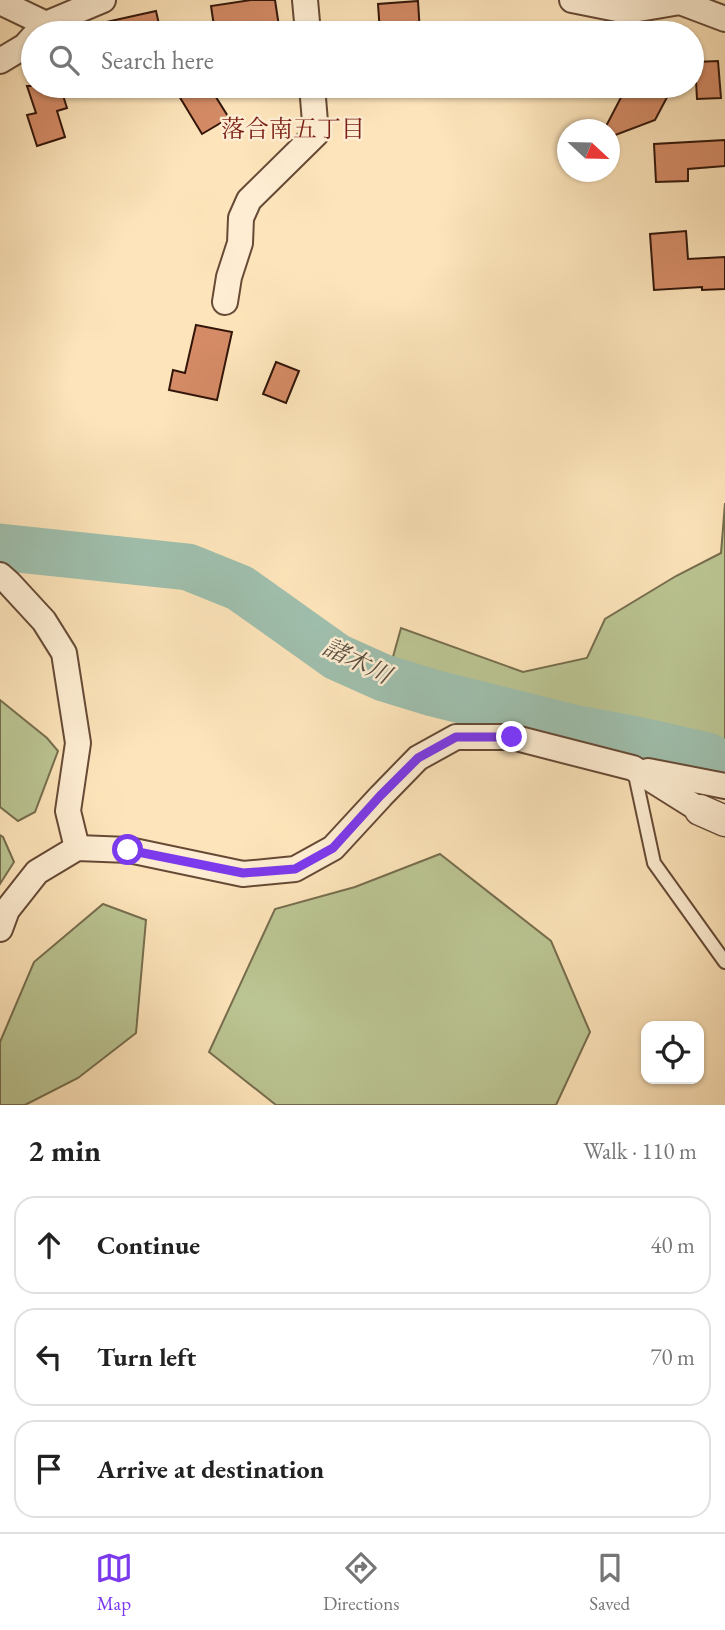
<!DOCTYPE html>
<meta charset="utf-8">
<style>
:root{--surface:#fff;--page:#f2f2f2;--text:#222;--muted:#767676;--line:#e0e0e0;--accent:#7c3aed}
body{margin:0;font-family:"EB Garamond","Noto Serif JP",serif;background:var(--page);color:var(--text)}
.controls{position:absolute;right:21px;bottom:21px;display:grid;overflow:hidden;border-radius:14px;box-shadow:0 2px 5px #0004}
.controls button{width:63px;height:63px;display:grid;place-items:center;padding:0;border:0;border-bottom:2px solid var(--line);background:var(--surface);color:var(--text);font:35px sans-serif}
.compass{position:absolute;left:557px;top:119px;width:63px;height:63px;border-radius:50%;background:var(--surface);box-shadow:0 2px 5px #0004;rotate:112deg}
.stop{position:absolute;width:21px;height:21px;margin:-16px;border:5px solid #7c3aed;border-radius:50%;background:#fff}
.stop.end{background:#7c3aed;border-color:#fff;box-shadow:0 2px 7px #0008}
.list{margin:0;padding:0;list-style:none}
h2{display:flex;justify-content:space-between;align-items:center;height:91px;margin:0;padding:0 28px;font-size:30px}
h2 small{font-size:23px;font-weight:400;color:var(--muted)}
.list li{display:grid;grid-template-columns:46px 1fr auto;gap:21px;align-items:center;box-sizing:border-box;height:98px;margin:0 14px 14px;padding:0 14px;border:2px solid var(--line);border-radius:21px}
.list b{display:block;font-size:26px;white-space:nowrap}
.list em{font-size:23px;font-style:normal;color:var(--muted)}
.icon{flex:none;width:38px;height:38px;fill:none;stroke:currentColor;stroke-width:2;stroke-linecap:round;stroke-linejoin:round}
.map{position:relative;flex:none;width:725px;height:1105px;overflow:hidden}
.search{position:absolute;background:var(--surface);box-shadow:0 2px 5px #0004;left:21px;right:21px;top:21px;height:77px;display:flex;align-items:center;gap:18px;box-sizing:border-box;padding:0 24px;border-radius:38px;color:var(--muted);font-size:26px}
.sheet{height:427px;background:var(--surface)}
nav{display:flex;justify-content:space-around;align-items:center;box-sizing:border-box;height:98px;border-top:2px solid var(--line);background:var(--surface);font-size:19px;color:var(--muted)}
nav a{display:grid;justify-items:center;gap:4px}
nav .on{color:var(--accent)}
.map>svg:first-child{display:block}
.green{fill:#bbc593;stroke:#776e4e;stroke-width:2}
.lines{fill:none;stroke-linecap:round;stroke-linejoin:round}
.river{stroke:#9fbfad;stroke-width:47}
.building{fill:#d48b66;stroke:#33160a;stroke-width:2}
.service-casing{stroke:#664a36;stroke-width:16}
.minor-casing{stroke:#664a36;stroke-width:28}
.tertiary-casing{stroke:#664a36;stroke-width:33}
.service{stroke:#feedd2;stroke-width:12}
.minor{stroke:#feedd2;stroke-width:24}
.tertiary{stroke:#feedd2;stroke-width:30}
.route{stroke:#7c3aed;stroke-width:9}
.labels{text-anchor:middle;stroke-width:5;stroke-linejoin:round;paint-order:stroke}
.neighbourhood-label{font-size:24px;fill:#7a1f14;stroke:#feedd2}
.water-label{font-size:24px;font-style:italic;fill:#595143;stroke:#feedd2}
</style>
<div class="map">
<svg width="725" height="1105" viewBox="0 0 725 1105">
<rect width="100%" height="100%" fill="#fde4ba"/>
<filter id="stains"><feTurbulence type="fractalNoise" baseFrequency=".00286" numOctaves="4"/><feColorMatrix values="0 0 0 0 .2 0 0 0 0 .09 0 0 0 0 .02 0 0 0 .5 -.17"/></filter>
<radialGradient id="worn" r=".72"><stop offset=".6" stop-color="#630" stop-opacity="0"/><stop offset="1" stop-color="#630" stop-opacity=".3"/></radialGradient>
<g class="green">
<path d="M 725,503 L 725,755 L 663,726 L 522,708 L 423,701 L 391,664 L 401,628 L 523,672 L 587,658 L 605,619 L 676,576 L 721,553 Z"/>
<path d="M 0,700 L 47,738 L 58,751 L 35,812 L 18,821 L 0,807 Z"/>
<path d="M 0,835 L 3,837 L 14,862 L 0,884 Z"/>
<path d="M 440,854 L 551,941 L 590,1032 L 556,1105 L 276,1105 L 209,1052 L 275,909 L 355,887 Z"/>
<path d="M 103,904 L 146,920 L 136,1033 L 78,1078 L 25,1105 L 0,1105 L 0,1042 L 34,962 Z"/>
</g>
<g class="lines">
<path class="river" d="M 0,547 L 188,567 L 240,588 L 337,657 L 384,678 L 433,693 L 573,728 L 632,739 L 707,756 L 725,765"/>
</g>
<g class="building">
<path d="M 251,0 L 275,0 L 280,33 L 215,33 L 211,6 Z"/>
<path d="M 418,1 L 420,33 L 380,33 L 378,4 Z"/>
<path d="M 156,11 L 161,33 L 98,33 L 97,24 Z"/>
<path d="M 718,61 L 721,98 L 697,99 L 695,62 Z"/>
<path d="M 27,86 L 60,86 L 67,108 L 57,111 L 65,137 L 37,146 L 27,115 L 36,113 Z"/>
<path d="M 173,86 L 209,86 L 229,118 L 202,134 Z"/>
<path d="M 627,86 L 673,86 L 655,120 L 610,137 L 610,130 L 604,130 Z"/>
<path d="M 725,140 L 725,166 L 688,169 L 688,181 L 656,182 L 654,144 Z"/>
<path d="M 686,231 L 688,259 L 725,257 L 725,289 L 702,290 L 702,287 L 654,290 L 650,234 Z"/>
<path d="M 196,325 L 232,332 L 217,400 L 169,390 L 173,370 L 185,373 Z"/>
<path d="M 276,362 L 299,371 L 286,403 L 263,394 Z"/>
</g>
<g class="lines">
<defs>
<path id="service" d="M 634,770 L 654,863 L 725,962"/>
<g id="minor">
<path d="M 305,0 L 308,33"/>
<path d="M 572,0 L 627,11 L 680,2 L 725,19"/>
<path d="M 0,2 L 46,24 L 103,0"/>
<path d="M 0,61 L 25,46 L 33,37"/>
<path d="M 225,302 L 229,277 L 240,243 L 241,218 L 249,200 L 316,134 L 312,86"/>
<path d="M 0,575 L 9,583 L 44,621 L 64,653 L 78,743 L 68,811 L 77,848"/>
<path d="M 648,771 L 725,786"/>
<path d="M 0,929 L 7,910 L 37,872 L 77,848 L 129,850 L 243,874 L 295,869 L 333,848 L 381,796 L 418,758 L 456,737 L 512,737 L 633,768 L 700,810"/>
</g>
<path id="tertiary" d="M 700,810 L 725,821"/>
</defs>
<use href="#service" class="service-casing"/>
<use href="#minor" class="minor-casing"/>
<use href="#tertiary" class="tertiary-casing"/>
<use href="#service" class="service"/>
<use href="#minor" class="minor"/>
<use href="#tertiary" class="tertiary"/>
</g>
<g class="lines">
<path class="route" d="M 128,850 L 243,873 L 295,869 L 333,848 L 380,796 L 418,758 L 456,737 L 512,737"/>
</g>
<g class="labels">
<g class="neighbourhood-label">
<text x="293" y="137">落合南五丁目</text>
</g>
<g class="water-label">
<text transform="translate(357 661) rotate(26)" y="8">諸木川</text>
</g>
</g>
<rect width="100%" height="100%" filter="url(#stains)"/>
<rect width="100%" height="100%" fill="url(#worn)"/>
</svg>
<div class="controls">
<button><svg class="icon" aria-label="locate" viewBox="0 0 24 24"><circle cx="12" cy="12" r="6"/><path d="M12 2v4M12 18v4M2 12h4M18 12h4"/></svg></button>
</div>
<svg class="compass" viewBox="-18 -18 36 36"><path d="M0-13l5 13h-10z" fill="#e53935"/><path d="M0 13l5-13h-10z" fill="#767676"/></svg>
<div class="stop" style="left:128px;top:850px"></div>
<div class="stop end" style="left:512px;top:737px"></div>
<div class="search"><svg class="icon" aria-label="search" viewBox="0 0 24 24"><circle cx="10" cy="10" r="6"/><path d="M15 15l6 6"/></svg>Search here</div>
</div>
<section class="sheet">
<h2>2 min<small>Walk · 110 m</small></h2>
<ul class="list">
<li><svg class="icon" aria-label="ahead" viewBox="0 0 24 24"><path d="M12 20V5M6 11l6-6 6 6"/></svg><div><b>Continue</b></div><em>40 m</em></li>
<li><svg class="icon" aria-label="left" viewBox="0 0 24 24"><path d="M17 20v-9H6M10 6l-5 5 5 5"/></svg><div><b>Turn left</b></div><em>70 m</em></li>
<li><svg class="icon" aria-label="arrive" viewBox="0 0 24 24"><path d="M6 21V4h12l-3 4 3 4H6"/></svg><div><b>Arrive at destination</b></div></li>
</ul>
</section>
<nav>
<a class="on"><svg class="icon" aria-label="map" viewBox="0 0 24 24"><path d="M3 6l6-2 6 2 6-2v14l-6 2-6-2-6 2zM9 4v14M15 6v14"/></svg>Map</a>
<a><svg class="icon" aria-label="directions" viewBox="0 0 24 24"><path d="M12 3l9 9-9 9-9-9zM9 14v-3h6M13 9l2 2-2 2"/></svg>Directions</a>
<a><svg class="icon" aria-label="saved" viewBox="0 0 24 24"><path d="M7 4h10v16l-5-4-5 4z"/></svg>Saved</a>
</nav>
